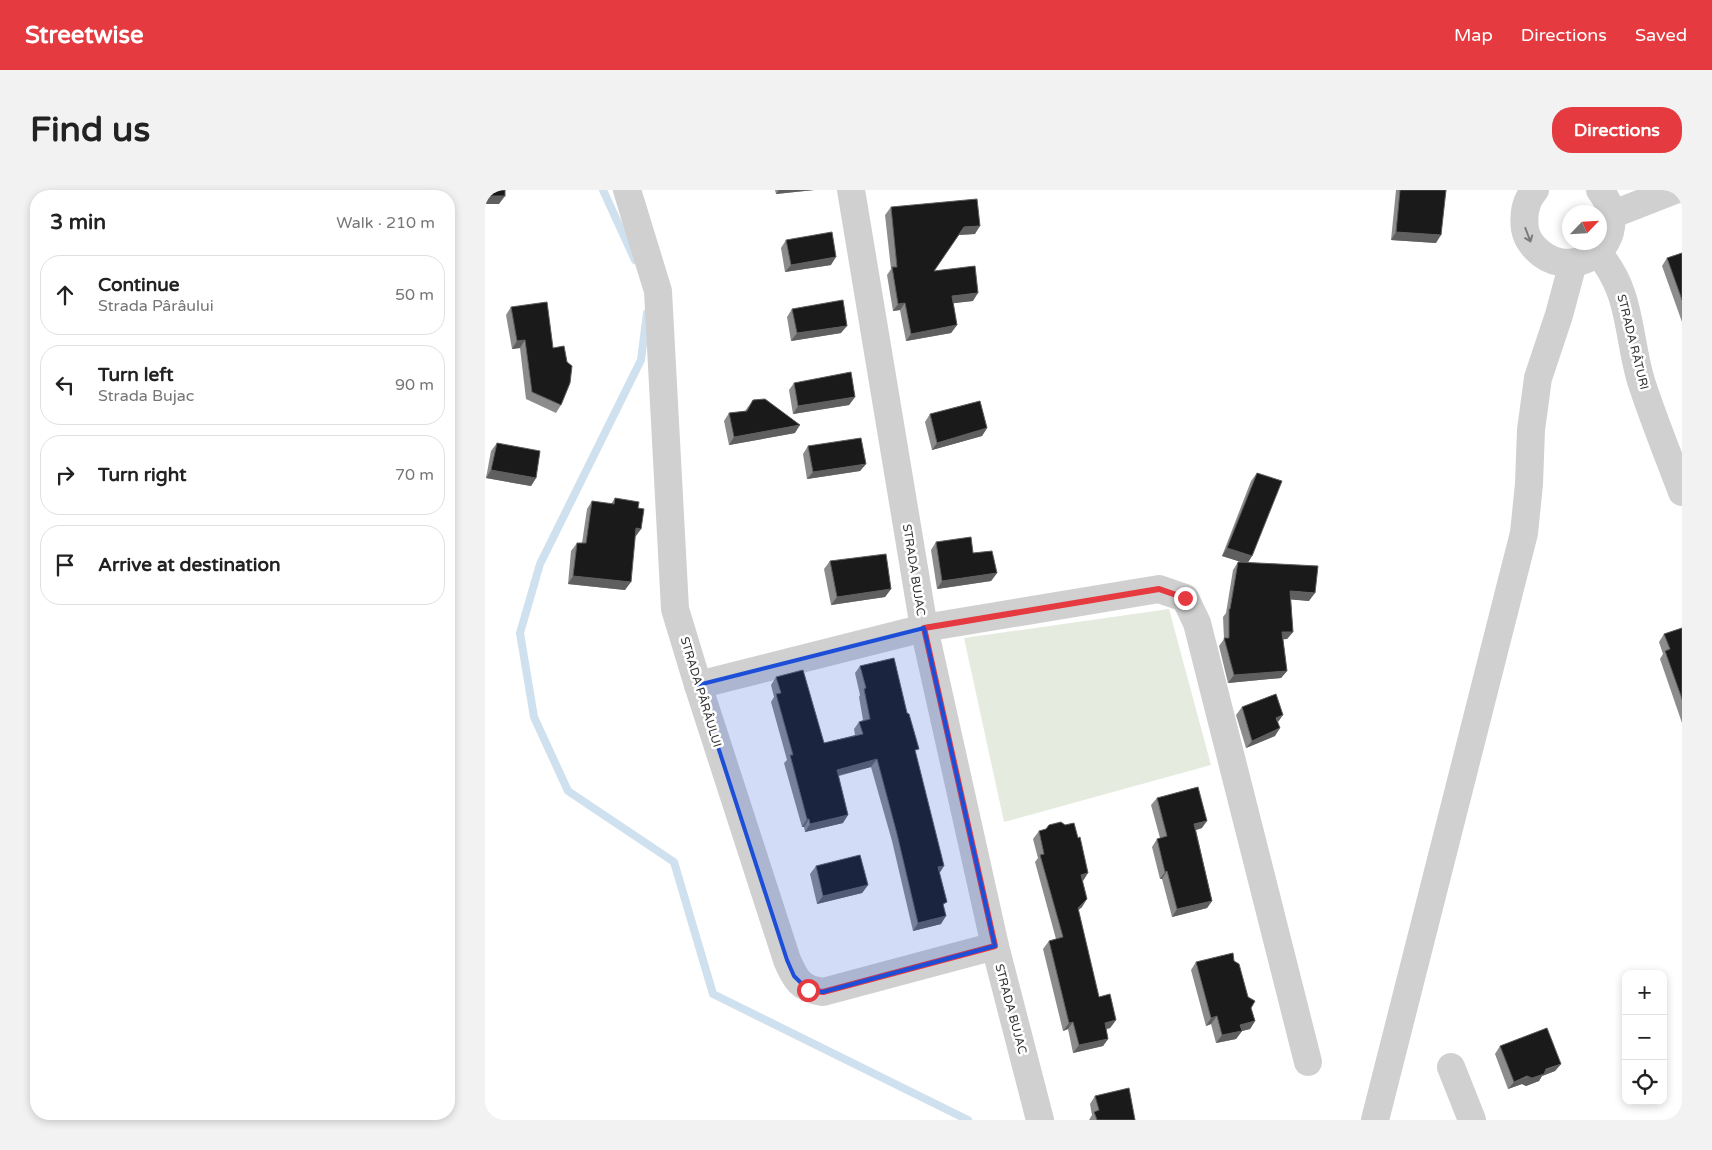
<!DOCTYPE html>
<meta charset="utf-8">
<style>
:root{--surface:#fff;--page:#f2f2f2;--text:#222;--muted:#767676;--line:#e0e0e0;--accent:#e53a3f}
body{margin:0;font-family:"Varela Round",sans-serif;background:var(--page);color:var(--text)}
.controls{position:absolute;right:15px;bottom:15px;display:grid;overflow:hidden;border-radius:10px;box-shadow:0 2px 8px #0003}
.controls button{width:45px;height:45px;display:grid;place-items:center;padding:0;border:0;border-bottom:1px solid var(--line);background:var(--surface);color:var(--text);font:25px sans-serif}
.compass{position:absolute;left:1077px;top:15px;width:45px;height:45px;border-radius:50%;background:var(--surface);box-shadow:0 2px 8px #0003;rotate:65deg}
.stop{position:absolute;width:15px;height:15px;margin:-11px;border:4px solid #e53a3f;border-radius:50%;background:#fff}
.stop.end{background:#e53a3f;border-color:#fff;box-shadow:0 1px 5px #0008}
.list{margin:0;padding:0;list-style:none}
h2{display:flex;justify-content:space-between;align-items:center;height:65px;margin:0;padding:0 20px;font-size:21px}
h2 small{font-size:16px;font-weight:400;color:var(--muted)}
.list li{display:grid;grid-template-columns:32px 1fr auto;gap:15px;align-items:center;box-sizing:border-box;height:80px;margin:0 10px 10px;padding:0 10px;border:1px solid var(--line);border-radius:20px}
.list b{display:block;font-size:19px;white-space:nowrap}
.list p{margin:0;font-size:16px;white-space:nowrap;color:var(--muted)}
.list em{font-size:16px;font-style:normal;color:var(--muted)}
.icon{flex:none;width:28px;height:28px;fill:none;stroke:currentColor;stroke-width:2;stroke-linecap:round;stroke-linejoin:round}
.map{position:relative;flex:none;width:1197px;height:930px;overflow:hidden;border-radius:20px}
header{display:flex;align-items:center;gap:30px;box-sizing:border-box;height:70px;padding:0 25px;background:var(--accent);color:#fff}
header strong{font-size:24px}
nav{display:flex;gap:28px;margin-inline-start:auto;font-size:18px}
.intro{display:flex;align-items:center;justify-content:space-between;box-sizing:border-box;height:120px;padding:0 30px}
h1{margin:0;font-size:35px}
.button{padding:12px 22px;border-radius:20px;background:var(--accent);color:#fff;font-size:18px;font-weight:700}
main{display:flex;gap:30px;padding:0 30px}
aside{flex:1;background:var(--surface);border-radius:20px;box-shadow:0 2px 8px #0003}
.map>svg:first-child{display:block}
.green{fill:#e5ecdf}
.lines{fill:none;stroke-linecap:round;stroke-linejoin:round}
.stream{stroke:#cfe0ee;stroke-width:8}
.minor{stroke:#d0d0d0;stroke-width:28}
.wall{fill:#8c8c8c}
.shaded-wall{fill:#5f5f5f}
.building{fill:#1a1a1a;stroke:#5f5f5f}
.oneway{stroke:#7a7a7a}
.route{stroke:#e53a3f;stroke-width:6}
.marked{fill:#1d4ed8;fill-opacity:0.2;stroke:#1d4ed8;stroke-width:4;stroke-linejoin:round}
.labels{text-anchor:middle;stroke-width:5;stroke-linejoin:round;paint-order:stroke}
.street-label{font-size:12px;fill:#333;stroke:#fff}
</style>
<header>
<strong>Streetwise</strong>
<nav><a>Map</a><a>Directions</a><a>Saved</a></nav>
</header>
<div class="intro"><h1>Find us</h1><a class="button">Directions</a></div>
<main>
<aside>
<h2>3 min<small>Walk · 210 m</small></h2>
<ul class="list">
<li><svg class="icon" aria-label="ahead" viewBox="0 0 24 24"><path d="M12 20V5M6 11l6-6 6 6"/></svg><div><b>Continue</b><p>Strada Pârâului</p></div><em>50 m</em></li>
<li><svg class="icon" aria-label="left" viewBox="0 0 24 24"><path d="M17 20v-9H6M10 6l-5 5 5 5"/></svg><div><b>Turn left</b><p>Strada Bujac</p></div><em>90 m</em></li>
<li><svg class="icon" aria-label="right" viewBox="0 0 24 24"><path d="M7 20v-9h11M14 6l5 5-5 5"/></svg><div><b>Turn right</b></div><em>70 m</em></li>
<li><svg class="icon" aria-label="arrive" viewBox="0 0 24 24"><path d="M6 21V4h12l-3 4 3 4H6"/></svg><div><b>Arrive at destination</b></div></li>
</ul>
</aside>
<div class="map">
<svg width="1197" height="930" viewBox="0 0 1197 930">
<rect width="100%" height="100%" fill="#fff"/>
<path class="green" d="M 684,419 L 726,575 L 519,632 L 479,448 Z"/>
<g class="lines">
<g class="stream">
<path d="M 118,0 L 150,70"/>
<path d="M 162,123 L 156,170 L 55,374 L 35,443 L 49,527 L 83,601 L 189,672 L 228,804 L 483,930"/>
</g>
<g class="minor">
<path d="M 142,0 L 173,101 L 190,419 L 213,495 L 302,770 C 311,790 315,799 338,802 L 510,756"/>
<path d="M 366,0 L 439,438 L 510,756 L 555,930"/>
<path d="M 1050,0 C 1040,11 1038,24 1040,39 C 1041,46 1045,53 1051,59 C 1080,89 1132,67 1126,24 C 1125,15 1121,8 1115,0"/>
<path d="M 1126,25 L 1190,0"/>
<path d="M 1112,62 C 1147,101 1142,144 1156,191 C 1168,228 1183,265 1197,302"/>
<path d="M 213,495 L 439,438 L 674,399 L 700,408 L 712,433 L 823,872"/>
<path d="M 966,877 L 987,930"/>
<path d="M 890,930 L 1039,343 L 1044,294 L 1046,240 L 1053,188 L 1074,125 L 1088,73"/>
</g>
</g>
<g class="wall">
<path d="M 290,0 L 329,0 L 291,4 Z"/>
<path d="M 911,0 L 961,0 L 951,53 L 906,50 Z"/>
<path d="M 406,17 L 490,44 L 474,45 L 449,81 L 488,111 L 468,113 L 472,135 L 466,143 L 421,151 L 415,120 L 408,121 L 402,85 L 406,79 L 400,25 Z"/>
<path d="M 301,50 L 346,75 L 300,82 L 296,58 Z"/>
<path d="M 1197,63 L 1197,132 L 1177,76 L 1182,68 Z"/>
<path d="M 26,117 L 68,158 L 76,215 L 71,223 L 41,209 L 35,158 L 27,159 L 21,125 Z"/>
<path d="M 307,119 L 356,143 L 306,151 L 302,127 Z"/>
<path d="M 309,193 L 370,207 L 364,215 L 308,224 L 304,200 Z"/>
<path d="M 268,210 L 310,243 L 244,255 L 239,231 L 244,223 L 260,221 Z"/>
<path d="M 445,224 L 502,238 L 497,246 L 447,260 L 440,232 Z"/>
<path d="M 12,253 L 51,288 L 46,296 L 1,288 L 6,261 Z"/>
<path d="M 323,256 L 381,274 L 375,281 L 322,289 L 318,264 Z"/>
<path d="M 772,283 L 767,366 L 763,372 L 824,411 L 806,409 L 808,442 L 802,449 L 798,449 L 802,481 L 796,488 L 743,493 L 734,456 L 739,449 L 738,427 L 741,423 L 748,380 L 753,372 L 757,372 L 737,366 L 766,291 Z"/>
<path d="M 130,308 L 153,318 L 156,339 L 150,346 L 140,400 L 83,394 L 86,361 L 92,353 L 97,353 L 102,319 L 107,311 L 126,314 Z"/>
<path d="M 451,352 L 488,363 L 512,383 L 506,391 L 452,399 L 446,360 Z"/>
<path d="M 345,371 L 406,399 L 400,407 L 346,415 L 339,379 Z"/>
<path d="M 1197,438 L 1197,533 L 1175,469 L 1178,464 L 1174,452 L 1179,444 Z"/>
<path d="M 375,476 L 430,563 L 454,683 L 459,717 L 456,734 L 428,741 L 407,651 L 386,577 L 354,586 L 358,633 L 320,642 L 319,637 L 317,637 L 299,573 L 302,570 L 286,512 L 289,507 L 286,495 L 291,487 L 339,553 L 370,545 L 369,539 L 374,532 L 378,530 L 374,507 L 375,505 L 370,483 Z"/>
<path d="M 757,517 L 793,532 L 790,546 L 761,558 L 751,525 Z"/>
<path d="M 672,608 L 717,638 L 711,640 L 727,711 L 722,718 L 687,727 L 677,689 L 675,689 L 667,657 L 672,649 L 675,648 L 666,615 Z"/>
<path d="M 554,641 L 598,691 L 597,691 L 597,717 L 593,720 L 614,807 L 631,830 L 625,838 L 621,839 L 623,849 L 618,856 L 588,863 L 583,839 L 578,841 L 558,759 L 564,751 L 571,749 L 550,672 L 553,668 L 548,649 Z"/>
<path d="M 331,676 L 383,695 L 377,703 L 332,714 L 325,684 Z"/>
<path d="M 749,771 L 766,818 L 770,831 L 765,839 L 757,841 L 751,849 L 731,853 L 726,834 L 721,836 L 706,780 L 711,772 Z"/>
<path d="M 1015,856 L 1076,874 L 1070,881 L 1057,886 L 1054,891 L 1041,896 L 1037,894 L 1023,899 L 1010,864 Z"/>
<path d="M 610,906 L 650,930 L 604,930 L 607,925 L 605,914 Z"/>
</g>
<g class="shaded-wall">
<path d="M 294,0 L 329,0 L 291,4 Z"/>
<path d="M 0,6 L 20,6 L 14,14 L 0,14 Z"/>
<path d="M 495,36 L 490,44 L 473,45 L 479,37 Z"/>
<path d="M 911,42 L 956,45 L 951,53 L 906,50 Z"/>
<path d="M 351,67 L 346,75 L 300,82 L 306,75 Z"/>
<path d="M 493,103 L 488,111 L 462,114 L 467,106 Z"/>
<path d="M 420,113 L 415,120 L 408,121 L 413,114 Z"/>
<path d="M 472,135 L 466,143 L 421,151 L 426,144 Z"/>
<path d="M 362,136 L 356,143 L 306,151 L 312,143 Z"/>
<path d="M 40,150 L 35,158 L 27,159 L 32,151 Z"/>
<path d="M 370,207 L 364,215 L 308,224 L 313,216 Z"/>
<path d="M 315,235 L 310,243 L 244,255 L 249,247 Z"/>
<path d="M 502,238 L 497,246 L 447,260 L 452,253 Z"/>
<path d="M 381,274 L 375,281 L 322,289 L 328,282 Z"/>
<path d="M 6,280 L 51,288 L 46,296 L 1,288 Z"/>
<path d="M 151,338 L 156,339 L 151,346 L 145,346 Z"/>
<path d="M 742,358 L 767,366 L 762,374 L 737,366 Z"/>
<path d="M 512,383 L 506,391 L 452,399 L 457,391 Z"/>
<path d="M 88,386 L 146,392 L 140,400 L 83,394 Z"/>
<path d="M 406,399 L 400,407 L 346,415 L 352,407 Z"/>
<path d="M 805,401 L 830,403 L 824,411 L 799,409 Z"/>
<path d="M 797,442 L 808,442 L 802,449 L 792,450 Z"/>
<path d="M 802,481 L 796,488 L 743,493 L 749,485 Z"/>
<path d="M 798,525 L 793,532 L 791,528 Z"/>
<path d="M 795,538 L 790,546 L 761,558 L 767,551 Z"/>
<path d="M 392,569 L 386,577 L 347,587 L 352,580 Z"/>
<path d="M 363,625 L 358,633 L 320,642 L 325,634 Z"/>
<path d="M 322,629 L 324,629 L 319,637 L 317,637 Z"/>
<path d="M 722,631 L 717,638 L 704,642 L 709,634 Z"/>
<path d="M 459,676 L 454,684 L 453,677 Z"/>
<path d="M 682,681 L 677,689 L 675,689 L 680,682 Z"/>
<path d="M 603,683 L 598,691 L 590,693 L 596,685 Z"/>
<path d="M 383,695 L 377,703 L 332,714 L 338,706 Z"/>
<path d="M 602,709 L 597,717 L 587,726 L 593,718 Z"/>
<path d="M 727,711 L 722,718 L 687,727 L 692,719 Z"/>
<path d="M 461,726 L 456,734 L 428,741 L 433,733 Z"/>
<path d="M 732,826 L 726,834 L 721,836 L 726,828 Z"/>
<path d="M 631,830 L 625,838 L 614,841 L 620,833 Z"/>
<path d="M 770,831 L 765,839 L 757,841 L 751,849 L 731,853 L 737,845 L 755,835 Z"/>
<path d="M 588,832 L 583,839 L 578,841 L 584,833 Z"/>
<path d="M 623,849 L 618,856 L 588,863 L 594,855 Z"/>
<path d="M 1076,874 L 1070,881 L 1057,886 L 1054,891 L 1041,896 L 1037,894 L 1023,899 L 1029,892 Z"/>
</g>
<g class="building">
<rect x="0" y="0" width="20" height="6"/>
<path d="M 915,0 L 961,0 L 956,45 L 911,42 Z"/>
<path d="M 492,9 L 495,36 L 479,37 L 449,81 L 490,76 L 493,103 L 467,106 L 472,135 L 426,144 L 420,113 L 413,114 L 407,77 L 412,77 L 406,17 Z"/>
<path d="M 347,42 L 351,67 L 306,75 L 301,50 Z"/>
<path d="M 1197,63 L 1197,110 L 1182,68 Z"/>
<path d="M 358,110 L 362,136 L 312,143 L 307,119 Z"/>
<path d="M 62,112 L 68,158 L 79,156 L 82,172 L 87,176 L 85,193 L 76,215 L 47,202 L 40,150 L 32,151 L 26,117 Z"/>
<path d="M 366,182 L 370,207 L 313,216 L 309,193 Z"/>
<path d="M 280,209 L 315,235 L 249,247 L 244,223 L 262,221 L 268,210 Z"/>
<path d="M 495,211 L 502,238 L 452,253 L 445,224 Z"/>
<path d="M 376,248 L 381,274 L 328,282 L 323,256 Z"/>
<path d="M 12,253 L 55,261 L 51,288 L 6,280 Z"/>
<path d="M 772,283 L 797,291 L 767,366 L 742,358 Z"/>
<path d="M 130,308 L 154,312 L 153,318 L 159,319 L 156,339 L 151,338 L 146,392 L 88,386 L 92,353 L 101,353 L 107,311 L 129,314 Z"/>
<path d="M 486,347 L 488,363 L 507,361 L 512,383 L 457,391 L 451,352 Z"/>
<path d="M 401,364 L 406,399 L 352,407 L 345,371 Z"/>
<path d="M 753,372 L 833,376 L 830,403 L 805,401 L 808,442 L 797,442 L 802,481 L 749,485 L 739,448 L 744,448 L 744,419 L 745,419 Z"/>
<path d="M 1197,438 L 1197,509 L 1180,461 L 1185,459 L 1179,444 Z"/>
<path d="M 409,468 L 422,523 L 424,524 L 434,559 L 430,560 L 459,676 L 453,677 L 462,712 L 458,714 L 461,726 L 433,733 L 412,644 L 392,569 L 352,580 L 363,625 L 325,634 L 324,629 L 322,629 L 305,565 L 308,565 L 291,504 L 296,503 L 291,487 L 318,480 L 339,553 L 378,544 L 374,532 L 385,529 L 379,499 L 381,498 L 375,476 Z"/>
<path d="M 791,504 L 798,525 L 791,528 L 795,538 L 767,551 L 757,517 Z"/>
<path d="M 713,597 L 722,631 L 709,634 L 727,711 L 692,719 L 682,681 L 680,682 L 672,649 L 682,646 L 672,608 Z"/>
<path d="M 576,632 L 580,635 L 589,633 L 593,648 L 595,647 L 603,683 L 596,685 L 602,709 L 593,718 L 614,807 L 625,804 L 631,830 L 620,833 L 623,849 L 594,855 L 588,832 L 584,833 L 564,751 L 578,747 L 555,665 L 559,664 L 554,641 L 561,639 L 564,635 Z"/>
<path d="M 375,665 L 383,695 L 338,706 L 331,676 Z"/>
<path d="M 748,763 L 749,771 L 754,774 L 763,807 L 770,811 L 766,818 L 770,831 L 755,835 L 757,841 L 737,845 L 732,826 L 726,828 L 711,772 Z"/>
<path d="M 1062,838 L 1076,874 L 1061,879 L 1059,884 L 1047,888 L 1042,886 L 1029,892 L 1015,856 Z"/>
<path d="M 644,898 L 650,930 L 612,930 L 609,922 L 614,920 L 610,906 Z"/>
<path d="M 1197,926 L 1197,930 L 1186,930 Z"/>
</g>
<defs><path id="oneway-shaft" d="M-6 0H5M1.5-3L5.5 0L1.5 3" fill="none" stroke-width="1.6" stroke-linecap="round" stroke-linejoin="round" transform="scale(1.25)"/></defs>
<use class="oneway" href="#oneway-shaft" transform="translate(1043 45) rotate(69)"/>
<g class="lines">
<path class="route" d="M 323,800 L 338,802 L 510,756 L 439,438 L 674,399 L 700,408"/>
</g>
<path class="marked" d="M 439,438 L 510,756 L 338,802 L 323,800 L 309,786 L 302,770 L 213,495 Z"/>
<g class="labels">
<g class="street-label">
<text transform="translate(1148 152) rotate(76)" y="4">STRADA RÂTURI</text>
<text transform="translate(429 380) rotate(81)" y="4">STRADA BUJAC</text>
<text transform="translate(216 502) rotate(73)" y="4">STRADA PÂRÂULUI</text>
<text transform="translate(526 819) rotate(75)" y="4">STRADA BUJAC</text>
</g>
</g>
</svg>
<div class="controls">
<button>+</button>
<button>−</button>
<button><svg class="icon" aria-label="locate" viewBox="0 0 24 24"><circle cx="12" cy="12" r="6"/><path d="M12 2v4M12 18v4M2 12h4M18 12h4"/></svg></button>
</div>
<svg class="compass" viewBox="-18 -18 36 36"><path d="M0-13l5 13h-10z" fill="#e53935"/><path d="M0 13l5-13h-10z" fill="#767676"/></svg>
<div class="stop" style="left:323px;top:800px"></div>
<div class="stop end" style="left:700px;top:408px"></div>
</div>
</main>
